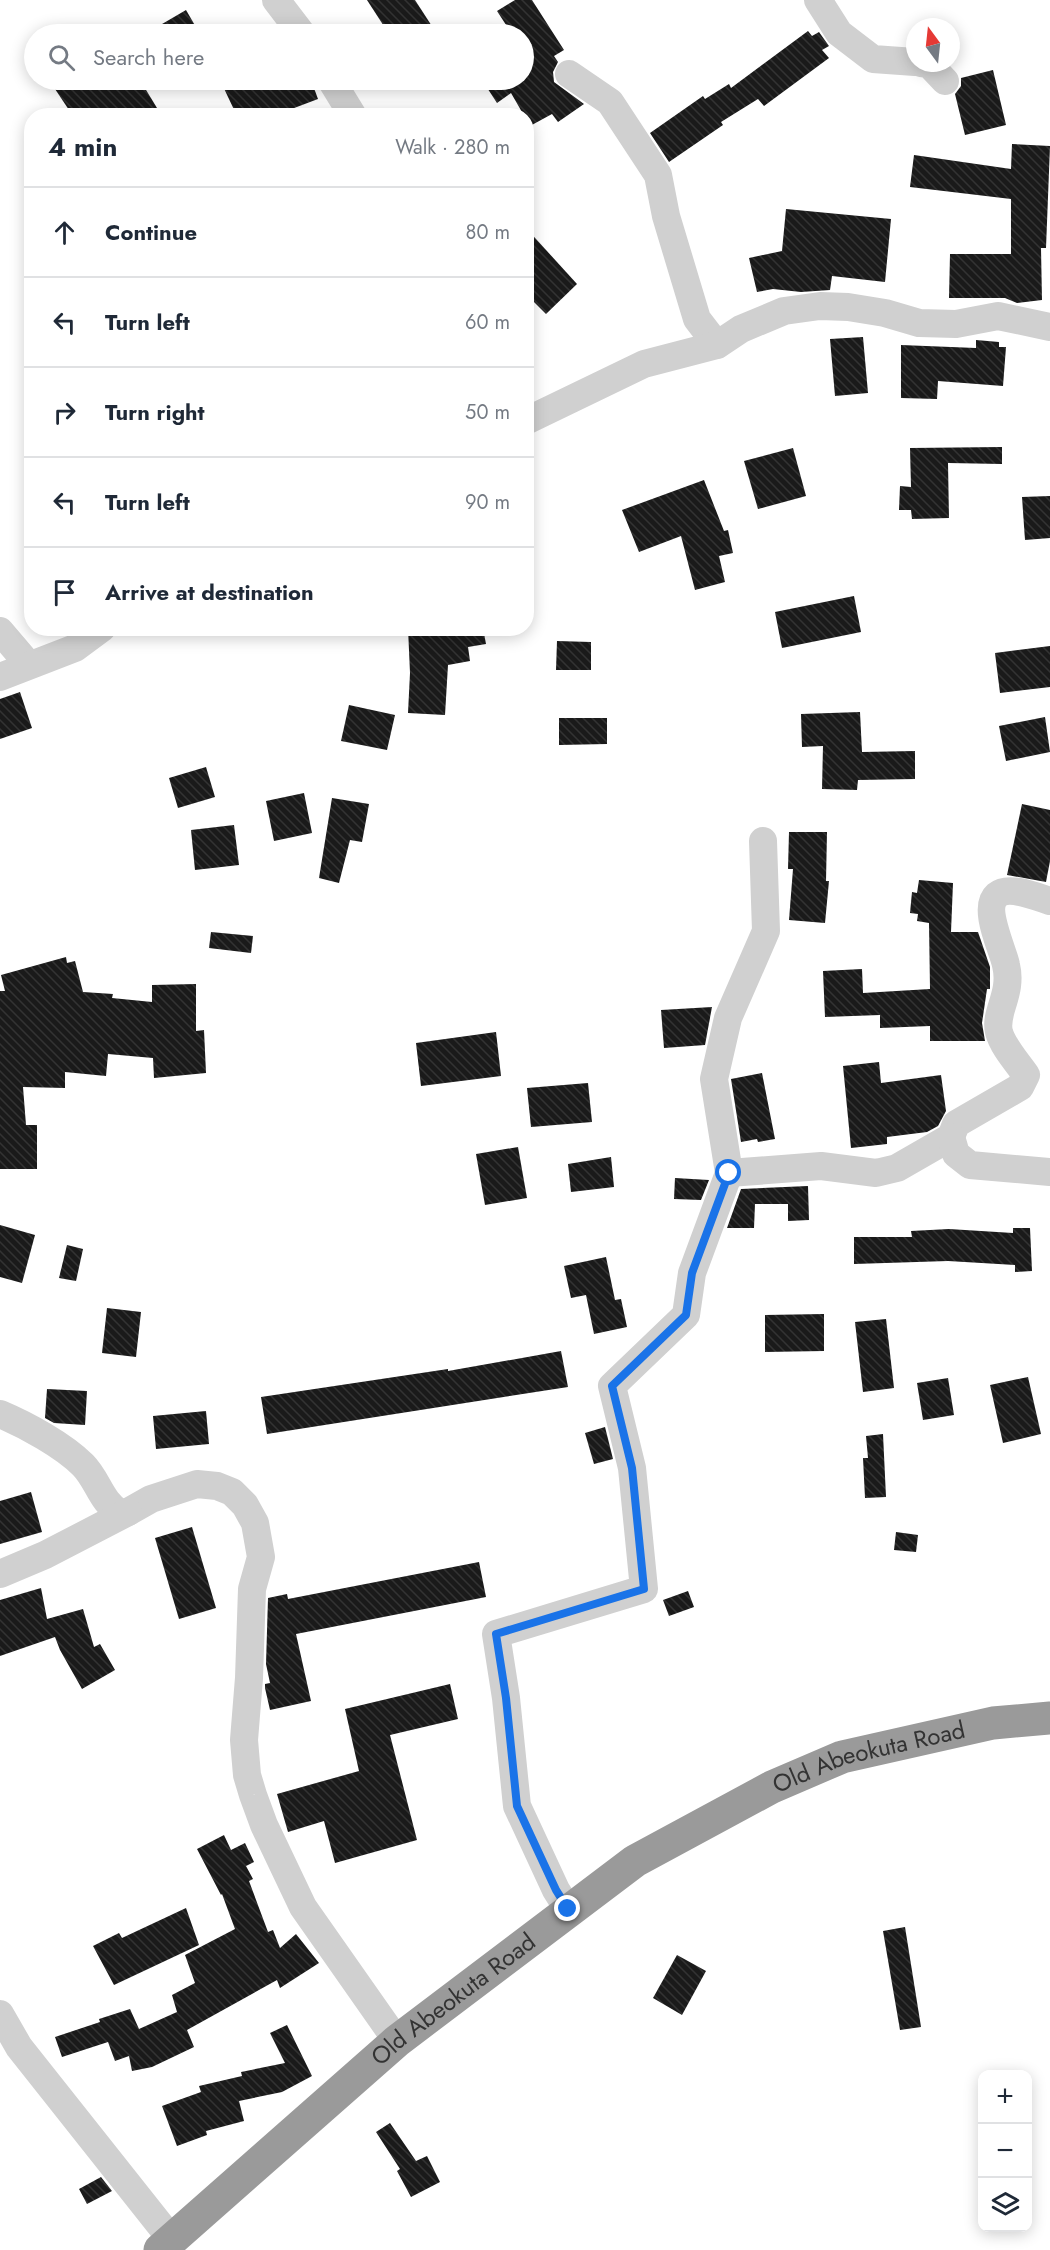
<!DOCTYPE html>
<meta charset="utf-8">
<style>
:root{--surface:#fff;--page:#f6f6f7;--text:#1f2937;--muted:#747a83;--line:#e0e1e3}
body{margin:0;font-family:Jost,sans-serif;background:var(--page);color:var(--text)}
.controls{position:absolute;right:18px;bottom:18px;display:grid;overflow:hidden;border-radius:12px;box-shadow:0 3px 15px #0003}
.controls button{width:54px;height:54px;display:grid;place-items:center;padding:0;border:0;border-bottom:2px solid var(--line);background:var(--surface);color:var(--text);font:30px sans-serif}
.compass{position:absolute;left:906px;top:18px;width:54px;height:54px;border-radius:50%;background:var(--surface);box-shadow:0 3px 15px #0003;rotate:345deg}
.stop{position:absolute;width:18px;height:18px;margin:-14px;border:4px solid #1a73e8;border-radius:50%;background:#fff}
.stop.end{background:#1a73e8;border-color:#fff;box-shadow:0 2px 6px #0008}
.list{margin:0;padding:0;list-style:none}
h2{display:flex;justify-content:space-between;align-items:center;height:78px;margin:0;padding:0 24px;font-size:26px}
h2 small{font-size:20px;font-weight:400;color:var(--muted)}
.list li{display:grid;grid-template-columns:39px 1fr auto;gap:18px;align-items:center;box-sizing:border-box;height:90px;padding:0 24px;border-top:2px solid var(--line)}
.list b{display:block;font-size:22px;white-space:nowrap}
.list em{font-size:20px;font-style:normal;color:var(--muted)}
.icon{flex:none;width:33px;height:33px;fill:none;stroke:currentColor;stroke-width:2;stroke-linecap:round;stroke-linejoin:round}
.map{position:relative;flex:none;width:1050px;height:2250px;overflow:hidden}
.search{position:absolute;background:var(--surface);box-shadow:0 3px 15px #0003;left:24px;top:24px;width:510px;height:66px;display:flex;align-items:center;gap:15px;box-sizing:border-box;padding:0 21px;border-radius:33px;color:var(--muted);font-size:22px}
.panel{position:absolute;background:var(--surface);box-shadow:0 3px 15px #0003;left:24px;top:108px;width:510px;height:528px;border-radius:24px}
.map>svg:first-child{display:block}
.building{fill:url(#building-back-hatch)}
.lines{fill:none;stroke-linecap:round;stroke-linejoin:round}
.minor{stroke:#d0d0d0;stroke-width:28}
.highway{stroke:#9a9a9a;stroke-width:33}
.route{stroke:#1a73e8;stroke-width:8}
.labels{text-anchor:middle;stroke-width:6;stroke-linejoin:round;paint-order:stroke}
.street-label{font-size:24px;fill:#333;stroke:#fff}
</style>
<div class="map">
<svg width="1050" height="2250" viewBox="0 0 1050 2250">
<defs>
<pattern id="building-back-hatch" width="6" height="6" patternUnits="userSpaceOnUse" patternTransform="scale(1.5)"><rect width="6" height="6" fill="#1a1a1a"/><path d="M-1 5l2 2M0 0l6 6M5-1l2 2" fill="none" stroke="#333"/></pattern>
</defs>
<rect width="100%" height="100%" fill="#fff"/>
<g class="building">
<path d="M 367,0 L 415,0 L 437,34 L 389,34 Z"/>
<path d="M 515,0 L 532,0 L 564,50 L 554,56 L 558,62 L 553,72 L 554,82 L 584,104 L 558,122 L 552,114 L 530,126 L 511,93 L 497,103 L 482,80 L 524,80 L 524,34 L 512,34 L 497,11 Z"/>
<path d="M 186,10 L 200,34 L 145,34 Z"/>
<path d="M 808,31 L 812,36 L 819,32 L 829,46 L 822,50 L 829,58 L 764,106 L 758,99 L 721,122 L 723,125 L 669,162 L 650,133 L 703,96 L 705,99 L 729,84 L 731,88 Z"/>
<path d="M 993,70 L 1006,125 L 965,135 L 955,94 L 961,86 L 961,78 Z"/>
<path d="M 49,80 L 140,80 L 157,108 L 144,116 L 73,116 Z"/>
<path d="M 220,80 L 311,80 L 318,99 L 273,116 L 237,116 Z"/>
<path d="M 1012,144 L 1050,146 L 1046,248 L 1041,248 L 1042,300 L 1017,303 L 1005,298 L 949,298 L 950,254 L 1011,254 L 1011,199 L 910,187 L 914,155 L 1011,169 Z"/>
<path d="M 786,209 L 891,219 L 885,282 L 832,276 L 830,290 L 801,292 L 773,289 L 757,292 L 749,258 L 782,251 Z"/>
<path d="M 526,228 L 577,284 L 546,314 L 526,294 Z"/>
<path d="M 863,337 L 868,393 L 835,396 L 830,339 Z"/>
<path d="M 976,340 L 999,342 L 999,347 L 1006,347 L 1003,386 L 938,381 L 937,399 L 901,398 L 901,345 L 976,348 Z"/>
<path d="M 1002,447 L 1002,464 L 948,463 L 949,518 L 912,519 L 911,510 L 899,510 L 900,486 L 911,487 L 910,448 Z"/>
<path d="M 793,448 L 806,496 L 758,509 L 744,461 Z"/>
<path d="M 704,480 L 724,531 L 728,530 L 733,553 L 719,556 L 725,582 L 695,590 L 681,536 L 639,552 L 622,510 Z"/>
<path d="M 1050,496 L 1050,538 L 1025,540 L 1022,497 Z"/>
<path d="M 854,596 L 861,632 L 782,648 L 775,612 Z"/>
<path d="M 408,628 L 483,628 L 486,644 L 468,647 L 470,661 L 448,665 L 445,715 L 408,713 L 410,673 Z"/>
<path d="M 557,641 L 591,642 L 591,670 L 556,670 Z"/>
<path d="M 1050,646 L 1050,687 L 1000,693 L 995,653 Z"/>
<path d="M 20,692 L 32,728 L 0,739 L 0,699 Z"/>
<path d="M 349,705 L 395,715 L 387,750 L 341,741 Z"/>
<path d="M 860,712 L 862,752 L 915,751 L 915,779 L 858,780 L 857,790 L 822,789 L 823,746 L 802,747 L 801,714 Z"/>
<path d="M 1045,717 L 1050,752 L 1006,761 L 999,726 Z"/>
<path d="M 559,718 L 607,718 L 607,744 L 559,745 Z"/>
<path d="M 206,767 L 215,797 L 178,808 L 169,778 Z"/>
<path d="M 304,793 L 312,833 L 274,841 L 266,801 Z"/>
<path d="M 332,798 L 369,804 L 362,842 L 350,840 L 339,883 L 319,878 Z"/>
<path d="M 1022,804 L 1050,810 L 1050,861 L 1046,882 L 1007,875 Z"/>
<path d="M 234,825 L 239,865 L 195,870 L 191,830 Z"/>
<path d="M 789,832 L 827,832 L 826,881 L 829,881 L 825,923 L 789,920 L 793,869 L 788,869 Z"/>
<path d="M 919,880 L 953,883 L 951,932 L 978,932 L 990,967 L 990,989 L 987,989 L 982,1023 L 985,1041 L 930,1041 L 930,1026 L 880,1028 L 880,1015 L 825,1017 L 823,971 L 862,969 L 863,993 L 930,989 L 929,923 L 917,921 L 918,914 L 910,913 L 912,892 L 917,893 Z"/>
<path d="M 211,932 L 253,936 L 251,953 L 209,948 Z"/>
<path d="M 66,957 L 67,963 L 75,961 L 83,992 L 113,994 L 112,998 L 152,1002 L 152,985 L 196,984 L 196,1031 L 204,1030 L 206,1073 L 154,1078 L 153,1058 L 108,1054 L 106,1076 L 65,1072 L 65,1088 L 23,1087 L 26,1125 L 37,1125 L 37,1169 L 0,1169 L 0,991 L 5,991 L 1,975 Z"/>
<path d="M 712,1007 L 705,1045 L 664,1048 L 661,1010 Z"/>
<path d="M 496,1032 L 501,1076 L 421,1086 L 416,1043 Z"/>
<path d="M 879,1062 L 881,1083 L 941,1075 L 946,1111 L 938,1126 L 927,1132 L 887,1137 L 887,1144 L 851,1148 L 843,1066 Z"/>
<path d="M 762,1073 L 775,1139 L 758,1142 L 757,1139 L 741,1142 L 731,1079 Z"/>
<path d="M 588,1083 L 592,1122 L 531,1127 L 527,1088 Z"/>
<path d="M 518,1147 L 527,1198 L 485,1205 L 476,1154 Z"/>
<path d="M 611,1157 L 614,1187 L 571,1192 L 568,1164 Z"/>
<path d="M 675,1178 L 709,1180 L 701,1200 L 674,1199 Z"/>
<path d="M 808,1186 L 809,1220 L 788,1221 L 788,1204 L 755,1204 L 754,1228 L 727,1228 L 741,1189 Z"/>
<path d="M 0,1225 L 35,1235 L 22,1283 L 0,1277 Z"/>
<path d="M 1013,1228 L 1030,1228 L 1032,1271 L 1015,1272 L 1015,1265 L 948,1261 L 854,1264 L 854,1237 L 912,1237 L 911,1231 L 949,1229 L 1013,1233 Z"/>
<path d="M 67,1245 L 83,1249 L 76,1281 L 59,1278 Z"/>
<path d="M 606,1257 L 615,1300 L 621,1299 L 627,1327 L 594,1334 L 586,1295 L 571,1298 L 564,1266 Z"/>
<path d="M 107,1308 L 141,1312 L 136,1357 L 102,1353 Z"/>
<path d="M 824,1314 L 824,1351 L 765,1352 L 765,1315 Z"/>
<path d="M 886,1319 L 894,1388 L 863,1392 L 855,1322 Z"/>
<path d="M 561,1351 L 568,1387 L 267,1434 L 261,1397 L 448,1369 L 448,1371 Z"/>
<path d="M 1028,1377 L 1041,1434 L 1003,1443 L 990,1385 Z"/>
<path d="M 948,1378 L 954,1415 L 923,1420 L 917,1383 Z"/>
<path d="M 47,1389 L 87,1391 L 85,1425 L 54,1423 L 45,1418 Z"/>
<path d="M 206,1411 L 209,1444 L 156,1449 L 153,1416 Z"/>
<path d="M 605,1427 L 613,1459 L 594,1464 L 585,1433 Z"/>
<path d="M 883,1434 L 886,1497 L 865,1498 L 863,1458 L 868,1458 L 866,1436 Z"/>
<path d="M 31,1492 L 42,1532 L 0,1544 L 0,1501 Z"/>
<path d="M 192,1527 L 216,1608 L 179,1619 L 155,1538 Z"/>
<path d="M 896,1532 L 918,1535 L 916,1552 L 894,1550 Z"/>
<path d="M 479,1562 L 486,1597 L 296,1634 L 311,1701 L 270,1710 L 265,1688 L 265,1684 L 270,1683 L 266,1664 L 268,1598 L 287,1594 L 288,1599 Z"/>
<path d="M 41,1588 L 47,1619 L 83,1609 L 94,1647 L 100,1644 L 115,1670 L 82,1689 L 60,1650 L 55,1637 L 0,1656 L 0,1600 Z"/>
<path d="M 688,1591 L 694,1607 L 669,1616 L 663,1600 Z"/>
<path d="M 450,1684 L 458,1719 L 390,1735 L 417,1840 L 335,1863 L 324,1821 L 288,1832 L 277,1794 L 359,1771 L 345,1709 Z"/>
<path d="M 224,1835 L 231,1850 L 245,1843 L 254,1862 L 246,1866 L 253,1879 L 249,1881 L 268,1932 L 273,1930 L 280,1948 L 296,1934 L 319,1963 L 280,1988 L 277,1980 L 187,2030 L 194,2047 L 152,2067 L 132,2071 L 129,2056 L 115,2061 L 108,2042 L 62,2057 L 55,2037 L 100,2022 L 99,2019 L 130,2009 L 139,2029 L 177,2012 L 172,1995 L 195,1983 L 185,1955 L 235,1929 L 222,1894 L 221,1895 L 197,1849 Z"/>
<path d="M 186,1908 L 199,1945 L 114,1985 L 93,1946 L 119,1933 L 122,1938 Z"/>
<path d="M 905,1927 L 921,2027 L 900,2030 L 883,1931 Z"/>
<path d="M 677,1955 L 706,1971 L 682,2015 L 653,1998 Z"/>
<path d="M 287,2025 L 312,2076 L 282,2092 L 239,2101 L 244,2121 L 206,2131 L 207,2135 L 177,2146 L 162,2106 L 201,2092 L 199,2086 L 242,2076 L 241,2072 L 285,2063 L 270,2033 Z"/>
<path d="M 390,2123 L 416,2161 L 427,2156 L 440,2182 L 411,2197 L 397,2171 L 400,2169 L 376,2132 Z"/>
<path d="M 101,2177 L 112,2191 L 87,2204 L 79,2189 Z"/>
</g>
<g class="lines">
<g class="minor">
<path d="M 276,0 L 302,34"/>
<path d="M 818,0 L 839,33 L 873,59 L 915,62"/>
<path d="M 921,63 L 929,64 L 945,81"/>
<path d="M 569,74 L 610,102 L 658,175 L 666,216 L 697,319 L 717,345"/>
<path d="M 331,80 L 353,116"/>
<path d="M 526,421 L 644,364 L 717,345 L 741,329 L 784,311 L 820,306 L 848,307 L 885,313 L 919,323 L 956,324 L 998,316 L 1050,327"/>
<path d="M 0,631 L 29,665"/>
<path d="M 0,677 L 75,648 L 102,628"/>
<path d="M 763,841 L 766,931 L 728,1018 L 714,1079 L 729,1173 L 821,1166 L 876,1173 L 897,1168 L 951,1137 L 956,1124 L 1020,1087 L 1026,1075 C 1017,1062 1003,1047 999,1032 C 994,1012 1013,994 1006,965 C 1003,950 982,908 997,895 C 1009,885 1037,897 1050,901"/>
<path d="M 951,1137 L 956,1154 L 970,1165 L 1050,1172"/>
<path d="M 0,1414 C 26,1425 63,1445 83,1465 C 98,1480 101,1502 120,1513 L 128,1512 L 151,1499 L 197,1484 L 217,1486 L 232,1492 L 245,1505 L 255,1523 L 261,1557 L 252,1589 L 249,1678 L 244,1740 L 247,1775 L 253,1795 L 264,1825 L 303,1907 L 397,2041"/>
<path d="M 0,1574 L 45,1555 L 128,1512"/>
<path d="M 568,1909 L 556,1890 L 517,1806 L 506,1698 L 496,1634 L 644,1589 L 632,1468 L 612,1386 L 686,1315 L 692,1273 L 729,1173"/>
<path d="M 0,2014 L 19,2047 L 172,2240"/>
</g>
<path class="highway" id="s1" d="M 160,2250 L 397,2041 L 635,1861 L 772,1787 L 842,1757 L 993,1723 L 1050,1718"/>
</g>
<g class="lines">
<path class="route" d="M 568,1909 L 556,1890 L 517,1806 L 506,1698 L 496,1634 L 644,1589 L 632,1468 L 612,1386 L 686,1315 L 692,1273 L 729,1173"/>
</g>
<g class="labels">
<g class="street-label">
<text dy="8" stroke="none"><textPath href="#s1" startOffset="872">Old Abeokuta Road</textPath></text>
<text dy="8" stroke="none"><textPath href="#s1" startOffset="386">Old Abeokuta Road</textPath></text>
</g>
</g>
</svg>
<div class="controls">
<button>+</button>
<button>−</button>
<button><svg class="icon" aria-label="layers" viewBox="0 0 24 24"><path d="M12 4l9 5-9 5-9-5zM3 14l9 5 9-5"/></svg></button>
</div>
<svg class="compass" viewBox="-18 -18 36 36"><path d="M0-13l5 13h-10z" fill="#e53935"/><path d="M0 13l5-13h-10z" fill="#747a83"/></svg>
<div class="stop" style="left:729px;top:1173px"></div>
<div class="stop end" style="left:568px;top:1909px"></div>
<div class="search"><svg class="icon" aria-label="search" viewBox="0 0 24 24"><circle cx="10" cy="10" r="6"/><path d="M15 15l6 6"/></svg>Search here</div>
<section class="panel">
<h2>4 min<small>Walk · 280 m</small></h2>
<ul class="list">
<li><svg class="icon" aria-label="ahead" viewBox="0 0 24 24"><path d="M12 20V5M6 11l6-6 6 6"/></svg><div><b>Continue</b></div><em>80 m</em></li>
<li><svg class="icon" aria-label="left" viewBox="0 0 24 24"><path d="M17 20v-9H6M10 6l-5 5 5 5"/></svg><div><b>Turn left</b></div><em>60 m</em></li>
<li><svg class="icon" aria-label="right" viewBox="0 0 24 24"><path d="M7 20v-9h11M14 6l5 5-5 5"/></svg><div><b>Turn right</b></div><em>50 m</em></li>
<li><svg class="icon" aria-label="left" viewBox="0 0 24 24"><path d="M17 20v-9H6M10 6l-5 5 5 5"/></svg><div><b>Turn left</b></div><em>90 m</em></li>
<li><svg class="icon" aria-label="arrive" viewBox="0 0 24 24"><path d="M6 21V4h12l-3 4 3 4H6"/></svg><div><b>Arrive at destination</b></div></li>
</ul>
</section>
</div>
